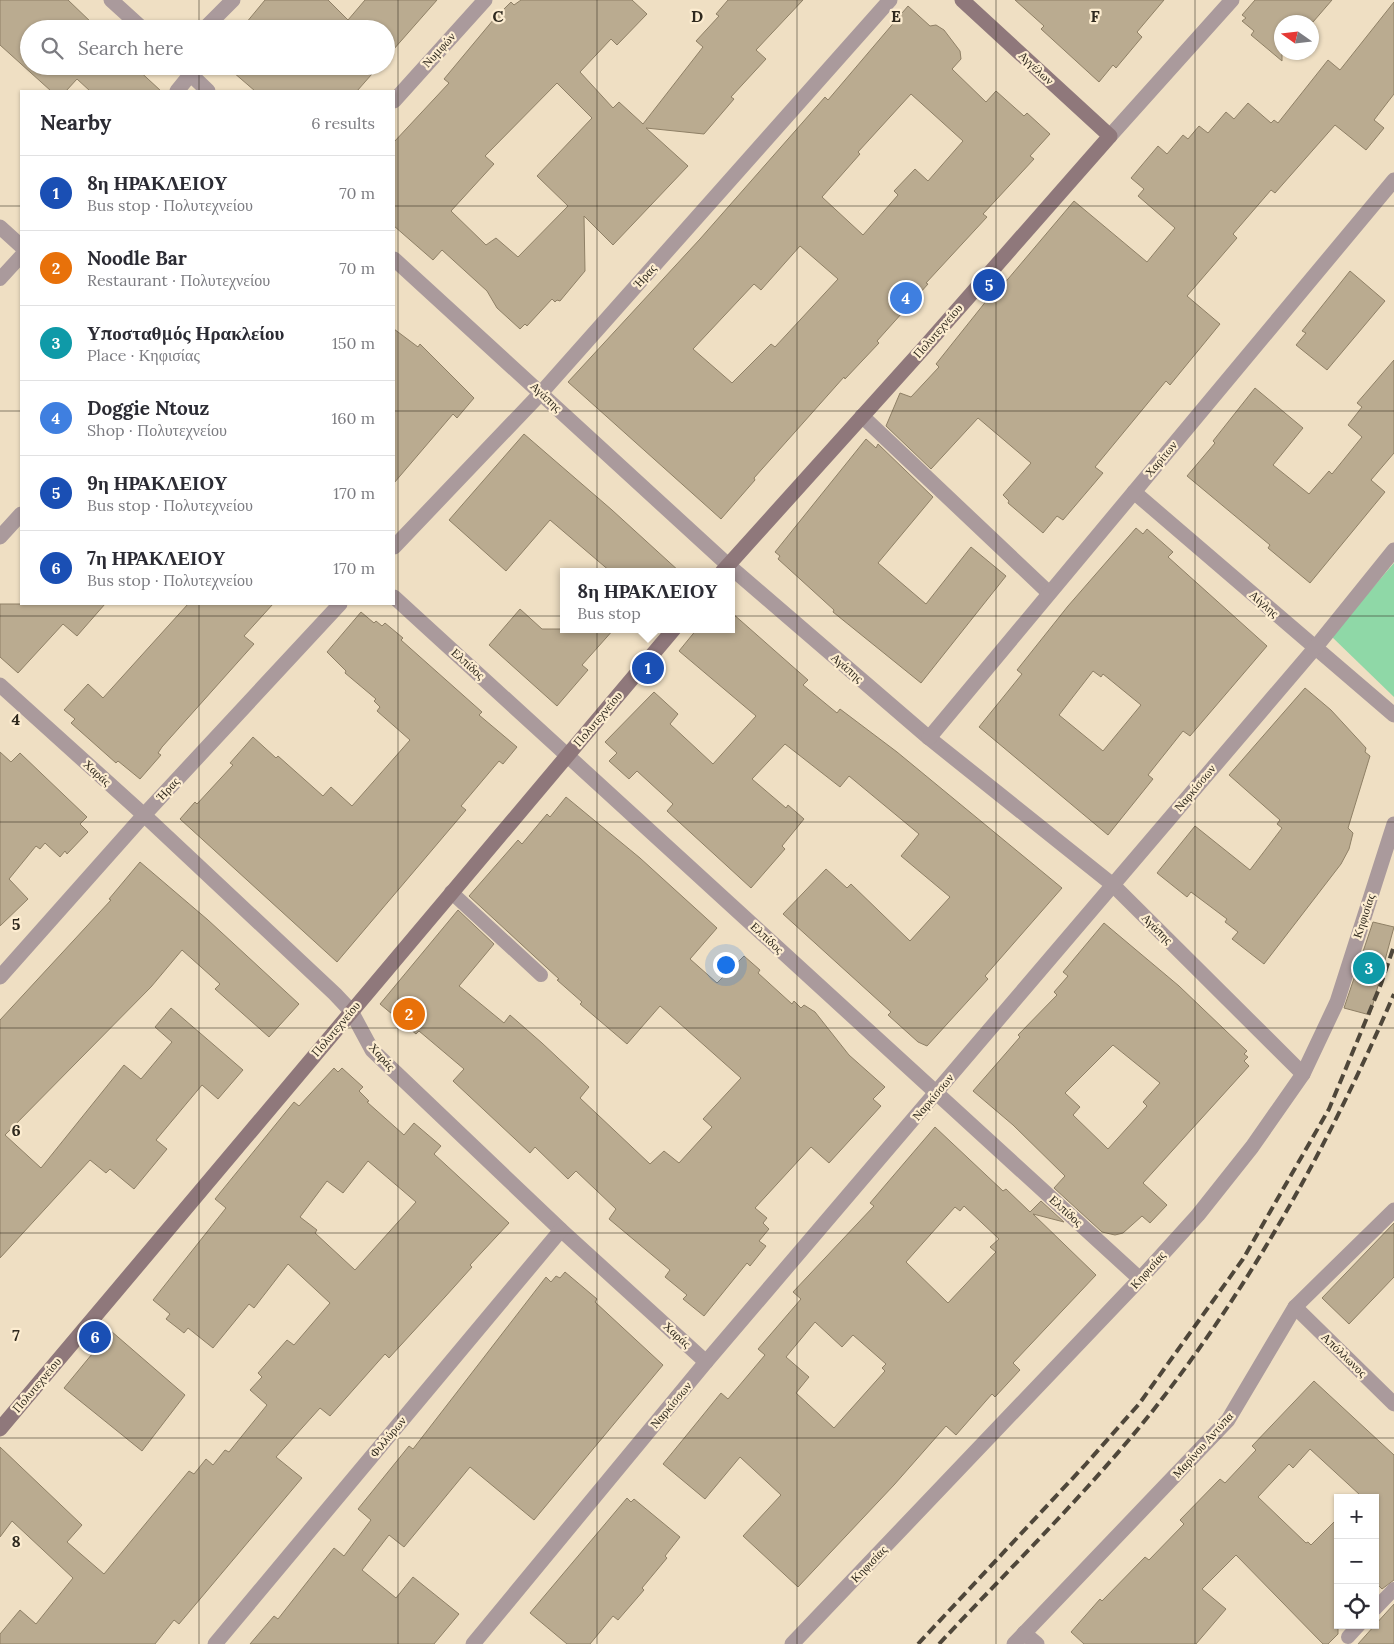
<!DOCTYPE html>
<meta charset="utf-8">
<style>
:root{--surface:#fff;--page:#f7f7f7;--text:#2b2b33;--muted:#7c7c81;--line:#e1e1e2;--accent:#c53d7c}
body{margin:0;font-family:Lora,serif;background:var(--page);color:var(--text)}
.controls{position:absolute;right:15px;bottom:15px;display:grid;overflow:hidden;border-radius:0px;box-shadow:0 1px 4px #0004}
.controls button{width:45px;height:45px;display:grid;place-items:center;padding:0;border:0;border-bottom:1px solid var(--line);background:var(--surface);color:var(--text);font:25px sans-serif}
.compass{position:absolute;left:1274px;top:15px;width:45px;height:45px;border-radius:50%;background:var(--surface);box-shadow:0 1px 4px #0004;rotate:284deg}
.you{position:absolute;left:725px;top:964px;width:18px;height:18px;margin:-12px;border:4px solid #fff;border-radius:50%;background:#1a73e8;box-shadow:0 0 0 8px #1a73e833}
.badge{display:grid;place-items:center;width:32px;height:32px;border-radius:50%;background:var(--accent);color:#fff;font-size:16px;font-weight:700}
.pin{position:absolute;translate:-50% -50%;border:2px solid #fff;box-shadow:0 1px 5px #0006}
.popup{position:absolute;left:560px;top:568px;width:175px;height:65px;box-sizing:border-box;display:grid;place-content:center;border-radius:0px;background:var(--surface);filter:drop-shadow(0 1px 4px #0005);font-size:16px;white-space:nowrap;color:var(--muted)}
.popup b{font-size:19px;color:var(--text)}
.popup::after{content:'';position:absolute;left:50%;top:100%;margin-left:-10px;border:10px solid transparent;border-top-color:var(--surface)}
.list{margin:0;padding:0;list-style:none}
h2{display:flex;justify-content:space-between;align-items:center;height:65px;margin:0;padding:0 20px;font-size:21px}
h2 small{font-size:16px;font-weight:400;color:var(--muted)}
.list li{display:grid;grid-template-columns:32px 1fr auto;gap:15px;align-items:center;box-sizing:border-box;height:75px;padding:0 20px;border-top:1px solid var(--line)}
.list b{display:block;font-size:19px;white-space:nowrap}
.list p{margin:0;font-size:16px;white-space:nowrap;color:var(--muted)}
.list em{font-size:16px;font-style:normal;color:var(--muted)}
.icon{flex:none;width:28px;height:28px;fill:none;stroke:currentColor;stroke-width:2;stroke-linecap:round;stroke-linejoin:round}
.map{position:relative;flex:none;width:1394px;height:1644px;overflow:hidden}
.search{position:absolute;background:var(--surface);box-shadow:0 1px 4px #0004;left:20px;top:20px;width:375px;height:55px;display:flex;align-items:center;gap:12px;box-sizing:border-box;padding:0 18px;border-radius:28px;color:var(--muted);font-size:19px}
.panel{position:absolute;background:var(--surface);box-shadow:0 1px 4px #0004;left:20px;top:90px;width:375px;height:515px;border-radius:0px}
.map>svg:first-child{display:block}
.green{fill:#8fd8a7}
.building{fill:#baab90;stroke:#8f8066;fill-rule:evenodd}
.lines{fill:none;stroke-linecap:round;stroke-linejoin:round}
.lane{stroke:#aa9a9c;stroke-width:14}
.street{stroke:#aa9a9c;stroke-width:15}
.secondary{stroke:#8f787b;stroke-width:15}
.rail{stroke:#4f473a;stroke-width:4;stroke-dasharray:10 5;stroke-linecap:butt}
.grid{fill:none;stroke:#2f291e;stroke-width:1;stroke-opacity:0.55}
.labels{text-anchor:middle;stroke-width:4.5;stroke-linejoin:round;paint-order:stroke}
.street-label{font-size:12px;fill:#2f291e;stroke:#fcecd0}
.grid-label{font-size:16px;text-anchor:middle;font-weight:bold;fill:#2f291e;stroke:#fcecd0;stroke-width:4.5;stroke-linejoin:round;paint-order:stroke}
</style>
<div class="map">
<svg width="1394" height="1644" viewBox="0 0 1394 1644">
<rect width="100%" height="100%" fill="#efdfc3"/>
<path class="green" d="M 1394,563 L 1394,697 L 1331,636 Z"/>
<g class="building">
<path d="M 0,0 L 68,0 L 93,24 L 90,27 L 91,29 L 29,29 L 29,66 L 134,66 L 161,91 L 90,91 L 77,79 L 66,91 L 51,91 L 0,45 Z"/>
<path d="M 265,0 L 328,0 L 348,20 L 365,0 L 437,0 L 386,58 L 386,29 L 241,29 Z"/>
<path d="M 521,0 L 632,0 L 647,14 L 617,45 L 611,39 L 580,72 L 613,108 L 619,102 L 643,124 L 703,47 L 696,41 L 719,16 L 716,14 L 728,0 L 803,0 L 756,50 L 766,59 L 731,97 L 734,99 L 704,134 L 646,128 L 688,166 L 613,245 L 584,216 L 585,271 L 560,301 L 557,300 L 555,302 L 552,299 L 527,326 L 525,324 L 520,329 L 497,308 L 487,291 L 442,250 L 433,260 L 394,226 L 394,142 L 449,83 L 444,79 L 494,19 L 511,2 L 514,5 ZM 557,83 L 592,118 L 537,176 L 568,206 L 518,257 L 496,238 L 486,245 L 451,211 L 494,164 L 485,156 Z"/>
<path d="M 1015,0 L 1164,0 L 1137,32 L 1142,37 L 1116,68 L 1113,65 L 1099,82 L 1041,29 L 1044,26 Z"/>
<path d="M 1255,0 L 1332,0 L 1313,22 L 1282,22 L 1282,61 L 1251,35 L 1254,31 L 1242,21 L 1246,18 L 1242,15 Z"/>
<path d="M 1394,2 L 1394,94 L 1374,120 L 1384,128 L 1366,150 L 1335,125 L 1275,193 L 1271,190 L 1233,234 L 1237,238 L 1187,296 L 1220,324 L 1170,385 L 1166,381 L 1095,467 L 1103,473 L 1063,520 L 1057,516 L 1043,533 L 1008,503 L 1009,501 L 1003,495 L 1031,463 L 978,418 L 931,469 L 886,426 L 900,393 L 911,397 L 939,367 L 936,364 L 995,290 L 997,292 L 1074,201 L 1147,262 L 1175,228 L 1138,196 L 1144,189 L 1131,178 L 1158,146 L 1167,154 L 1183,135 L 1188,139 L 1199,126 L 1208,133 L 1226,112 L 1234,119 L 1248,103 L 1271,123 L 1274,120 L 1278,123 L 1328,60 L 1340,70 Z"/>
<path d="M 908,6 L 930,26 L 936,25 L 944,30 L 960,51 L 961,59 L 952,69 L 986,102 L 996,91 L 1024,116 L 1027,113 L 1050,134 L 1030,156 L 1034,159 L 983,214 L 987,217 L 926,283 L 928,284 L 877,341 L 879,343 L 845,379 L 844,377 L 754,478 L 755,480 L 721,519 L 568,382 L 700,239 L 825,97 L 828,100 ZM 911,94 L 963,141 L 928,181 L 915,169 L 894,191 L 898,195 L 863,235 L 822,197 L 860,154 L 858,152 ZM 800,246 L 838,279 L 775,347 L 771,344 L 732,383 L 693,349 L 754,284 L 761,290 Z"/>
<path d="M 226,66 L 379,66 L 357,91 L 255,91 Z"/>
<path d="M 1350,271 L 1385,301 L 1327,370 L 1296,345 L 1306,333 L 1302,331 Z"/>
<path d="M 394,329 L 418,347 L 420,344 L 474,398 L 457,418 L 453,414 L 394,483 Z"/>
<path d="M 1394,360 L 1394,453 L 1371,480 L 1385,492 L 1310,583 L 1268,548 L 1270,545 L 1187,476 L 1215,443 L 1213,441 L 1255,388 L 1303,428 L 1273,465 L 1309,494 L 1329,471 L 1332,474 L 1362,437 L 1348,425 L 1362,407 L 1357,403 Z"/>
<path d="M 524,434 L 612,510 L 680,572 L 611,572 L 550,520 L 506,571 L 449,520 Z"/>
<path d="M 866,439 L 876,448 L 878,444 L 933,497 L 878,563 L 926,604 L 971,547 L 1006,576 L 921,683 L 833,612 L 834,610 L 778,559 L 780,556 L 775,552 Z"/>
<path d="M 1136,528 L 1143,534 L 1147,529 L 1173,552 L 1168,557 L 1267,646 L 1190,736 L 1183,731 L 1148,775 L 1153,779 L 1108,835 L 979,727 L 1022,674 L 1017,670 L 1068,606 ZM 1093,671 L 1101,677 L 1103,674 L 1141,705 L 1103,751 L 1059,715 Z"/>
<path d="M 0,604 L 105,604 L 77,636 L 63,624 L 18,673 L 0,657 Z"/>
<path d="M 188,604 L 273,604 L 244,636 L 254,644 L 162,747 L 158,753 L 161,755 L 140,779 L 118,761 L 116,763 L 71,723 L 75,719 L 64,710 L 88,684 L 103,698 Z"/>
<path d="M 520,609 L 542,629 L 614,629 L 582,665 L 588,670 L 557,706 L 489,645 Z"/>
<path d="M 361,612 L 374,623 L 376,621 L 382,626 L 385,623 L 403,638 L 401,640 L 482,712 L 479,715 L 517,747 L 503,764 L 499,761 L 461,806 L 466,810 L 337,962 L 180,819 L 195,802 L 197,804 L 233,765 L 230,763 L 253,737 L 276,758 L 278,756 L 323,796 L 331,787 L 352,806 L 410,740 L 377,711 L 380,707 L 374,701 L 376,699 L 345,673 L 346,671 L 327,652 Z"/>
<path d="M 732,613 L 808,680 L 803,685 L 837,713 L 840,709 L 897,752 L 1062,888 L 985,976 L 988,979 L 927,1046 L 918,1042 L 888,1015 L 891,1012 L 783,914 L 826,869 L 847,888 L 851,884 L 910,941 L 950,897 L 901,856 L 919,834 L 849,776 L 840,787 L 785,744 L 752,779 L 786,808 L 788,805 L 804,819 L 782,846 L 785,849 L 751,888 L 667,811 L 673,804 L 637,771 L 629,779 L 609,761 L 617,753 L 605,742 L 654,692 L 678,714 L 670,724 L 713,764 L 756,716 L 679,651 L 697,629 L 732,629 Z"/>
<path d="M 1305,688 L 1331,710 L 1366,748 L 1365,752 L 1370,756 L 1348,828 L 1353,833 L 1349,849 L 1341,864 L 1264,964 L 1232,939 L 1238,932 L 1225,922 L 1227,919 L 1191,892 L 1187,897 L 1157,873 L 1195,826 L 1250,870 L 1282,828 L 1277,824 L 1280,820 L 1229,775 Z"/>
<path d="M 0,752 L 11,762 L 20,753 L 87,817 L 80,824 L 88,832 L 67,854 L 65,851 L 60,857 L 45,843 L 40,849 L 36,846 L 9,879 L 28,899 L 0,926 Z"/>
<path d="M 566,797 L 640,858 L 717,928 L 690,959 L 717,983 L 744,956 L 760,970 L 758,973 L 792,1004 L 794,1001 L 801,1008 L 804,1005 L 815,1012 L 849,1055 L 885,1087 L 873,1099 L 881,1106 L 829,1163 L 811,1147 L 755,1208 L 767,1218 L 763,1223 L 769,1229 L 759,1241 L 766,1246 L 750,1266 L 747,1263 L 704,1316 L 683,1299 L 687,1295 L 665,1277 L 670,1270 L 609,1219 L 616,1209 L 576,1171 L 568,1179 L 535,1147 L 530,1153 L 453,1081 L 464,1069 L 419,1031 L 416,1034 L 380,1004 L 458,910 L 494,944 L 459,986 L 504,1023 L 510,1015 L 542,1043 L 589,1087 L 580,1098 L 650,1164 L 664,1151 L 679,1163 L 712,1127 L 703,1119 L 741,1078 L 660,1006 L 627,1044 L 580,1004 L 582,1002 L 557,980 L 559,979 L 469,896 L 518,840 L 522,844 L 547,814 L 550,817 Z"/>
<path d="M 140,862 L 208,920 L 299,1004 L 269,1037 L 215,989 L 220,984 L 182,950 L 151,987 L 5,1135 L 41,1168 L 124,1065 L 141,1079 L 172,1042 L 155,1027 L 171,1008 L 243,1070 L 218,1099 L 202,1085 L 156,1140 L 167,1149 L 134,1189 L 110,1169 L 106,1173 L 90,1160 L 0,1258 L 0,1020 L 111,900 L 109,899 Z"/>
<path d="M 1373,922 L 1394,927 L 1370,1015 L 1344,1008 Z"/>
<path d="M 1104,923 L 1179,986 L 1247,1051 L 1244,1054 L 1248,1057 L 1244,1061 L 1249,1066 L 1143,1183 L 1167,1205 L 1150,1223 L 1142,1216 L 1123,1233 L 1115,1235 L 1102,1232 L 1054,1188 L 1065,1176 L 1013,1125 L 973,1091 L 1020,1037 L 1018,1035 L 1057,995 L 1054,992 L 1068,976 L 1063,972 ZM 1113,1045 L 1160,1083 L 1143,1102 L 1147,1106 L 1108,1149 L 1073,1115 L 1080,1107 L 1065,1093 Z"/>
<path d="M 334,1068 L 338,1072 L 342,1068 L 363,1087 L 359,1091 L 369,1101 L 367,1102 L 404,1135 L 414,1123 L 441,1146 L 434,1154 L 509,1223 L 470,1265 L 472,1267 L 445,1297 L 389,1358 L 385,1354 L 330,1416 L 320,1408 L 276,1457 L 302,1478 L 179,1624 L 174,1620 L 155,1644 L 0,1644 L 0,1634 L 20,1610 L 36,1624 L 73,1578 L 12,1521 L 0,1537 L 0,1447 L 82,1525 L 67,1542 L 104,1574 L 189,1471 L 194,1474 L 206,1459 L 213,1465 L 225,1450 L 229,1452 L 267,1405 L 250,1390 L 262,1377 L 258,1373 L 287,1340 L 294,1345 L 330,1303 L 288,1264 L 254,1308 L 249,1304 L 213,1348 L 188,1328 L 184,1333 L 166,1319 L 170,1314 L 153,1300 L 226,1208 L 215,1199 L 294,1102 L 299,1106 ZM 368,1161 L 416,1202 L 355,1270 L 315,1233 L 317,1230 L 300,1217 L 327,1181 L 343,1193 Z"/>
<path d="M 935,1127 L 1003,1191 L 1006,1189 L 1030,1212 L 1041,1201 L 1064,1222 L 1033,1214 L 1096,1275 L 1013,1363 L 1020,1370 L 995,1397 L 992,1394 L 956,1435 L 946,1426 L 894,1485 L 798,1587 L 743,1536 L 781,1495 L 740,1457 L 705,1499 L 663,1464 L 721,1393 L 728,1399 L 765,1355 L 758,1349 L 801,1299 L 793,1292 L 874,1206 L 870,1203 ZM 964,1206 L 999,1239 L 990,1247 L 996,1252 L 948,1303 L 906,1262 L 955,1207 L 960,1211 ZM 815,1322 L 842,1347 L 853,1335 L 886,1364 L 882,1368 L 885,1371 L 834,1428 L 796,1393 L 809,1377 L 786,1357 Z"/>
<path d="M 1394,1223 L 1394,1277 L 1349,1324 L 1322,1298 Z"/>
<path d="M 565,1272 L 597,1299 L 595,1302 L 663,1365 L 534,1520 L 470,1467 L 404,1547 L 389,1535 L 362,1570 L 396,1598 L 413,1577 L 459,1614 L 434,1644 L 250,1644 L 274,1616 L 278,1619 L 334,1548 L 344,1556 L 371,1520 L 358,1509 L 409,1446 L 413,1449 L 546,1277 L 551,1282 L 556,1276 L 560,1278 Z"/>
<path d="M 111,1331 L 185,1395 L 142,1451 L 64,1388 Z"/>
<path d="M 1314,1381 L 1394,1455 L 1394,1580 L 1382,1589 L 1375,1582 L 1375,1498 L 1357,1498 L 1360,1495 L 1310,1449 L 1293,1468 L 1289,1464 L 1258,1497 L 1306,1543 L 1308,1542 L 1311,1545 L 1338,1518 L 1338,1634 L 1328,1644 L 1323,1644 L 1236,1555 L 1202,1589 L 1226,1609 L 1196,1644 L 1084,1644 L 1071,1632 L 1100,1599 L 1102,1601 L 1145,1557 L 1149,1560 L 1184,1524 L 1180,1520 L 1220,1479 L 1225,1483 L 1256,1450 L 1252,1446 Z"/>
<path d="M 627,1498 L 631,1502 L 634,1499 L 680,1537 L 665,1556 L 667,1558 L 642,1588 L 644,1590 L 618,1620 L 613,1616 L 590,1644 L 567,1644 L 530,1613 Z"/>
<path d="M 1394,1604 L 1394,1644 L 1358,1644 L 1375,1625 Z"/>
</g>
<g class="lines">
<g class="lane">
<path d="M 0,279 L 21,256"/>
<path d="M 451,892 L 541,975"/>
<path d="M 1375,1609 L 1394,1589"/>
<path d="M 1348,1637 L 1359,1625"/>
</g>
<g class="street">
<path d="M 111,0 L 143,29"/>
<path d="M 204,29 L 233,0"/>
<path d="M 182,66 L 208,91"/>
<path d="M 177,91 L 190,75"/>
<path d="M 394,101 L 485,0"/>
<path d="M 1110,136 L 1232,0"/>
<path d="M 0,227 L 21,246"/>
<path d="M 394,259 L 728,565 L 929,738 L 1113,885 L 1303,1074"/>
<path d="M 862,416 L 1049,593"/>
<path d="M 1134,492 L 1394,715"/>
<path d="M 0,537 L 21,514"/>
<path d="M 394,547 L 541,393 L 890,0"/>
<path d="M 394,597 L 1140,1279"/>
<path d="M 0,685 L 144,815 L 335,994 L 351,1011 L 372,1050 L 561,1230 L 706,1362"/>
<path d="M 929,738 L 1394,180"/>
<path d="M 0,977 L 144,815 L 340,604"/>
<path d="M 1295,1307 L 1394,1404"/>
<path d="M 1024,1633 L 1037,1644"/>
<path d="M 215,1644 L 561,1230"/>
<path d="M 473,1644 L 706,1362 L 1315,648 L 1394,550"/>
<path d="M 792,1644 L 1140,1279 L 1198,1215 L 1252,1147 L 1303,1074 L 1337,1002 L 1394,824"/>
<path d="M 1014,1644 L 1228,1420 L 1295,1307 L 1394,1210"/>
</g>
<g class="secondary">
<path d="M 722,572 L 922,350 L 1110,136 L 962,0"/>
<path d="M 0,1429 L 674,629"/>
</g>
<g class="rail">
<path d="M 918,1644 L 1086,1464 L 1139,1404 L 1243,1259 L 1329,1109 L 1381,984 L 1394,946"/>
<path d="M 939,1644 C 1010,1568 1086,1494 1151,1413 C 1252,1285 1330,1143 1394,994"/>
</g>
</g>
<path class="grid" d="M 199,0 L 199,29M 398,0 L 398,1644M 597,0 L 597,1644M 797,0 L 797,1644M 996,0 L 996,1644M 1195,0 L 1195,1644M 199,66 L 199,91M 0,206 L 21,206M 394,206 L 1394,206M 0,411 L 21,411M 394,411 L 1394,411M 199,604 L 199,1644M 0,616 L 1394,616M 0,822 L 1394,822M 0,1028 L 1394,1028M 0,1233 L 1394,1233M 0,1438 L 1394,1438"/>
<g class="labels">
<g class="street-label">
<text transform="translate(439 50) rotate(-48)" y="4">Νυμφών</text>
<text transform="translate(1036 68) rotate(43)" y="4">Αγγέλων</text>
<text transform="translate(645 276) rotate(-48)" y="4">Ήρας</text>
<text transform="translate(938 331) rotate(-49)" y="4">Πολυτεχνείου</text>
<text transform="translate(546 397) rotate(43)" y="4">Αγάπης</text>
<text transform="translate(1161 459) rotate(-50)" y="4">Χαρίτων</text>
<text transform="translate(1264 604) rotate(41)" y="4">Αίγλης</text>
<text transform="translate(468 664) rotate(42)" y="4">Ελπίδος</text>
<text transform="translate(847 668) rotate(41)" y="4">Αγάπης</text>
<text transform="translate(598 719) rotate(-50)" y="4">Πολυτεχνείου</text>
<text transform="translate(97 773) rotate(42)" y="4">Χαράς</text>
<text transform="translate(1195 788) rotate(-50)" y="4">Ναρκίσσων</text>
<text transform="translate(168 789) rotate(-47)" y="4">Ήρας</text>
<text transform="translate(1364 916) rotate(-72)" y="4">Κηφισίας</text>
<text transform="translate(1157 929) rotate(45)" y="4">Αγάπης</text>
<text transform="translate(767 938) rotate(43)" y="4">Ελπίδος</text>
<text transform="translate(336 1029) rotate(-50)" y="4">Πολυτεχνείου</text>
<text transform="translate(382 1057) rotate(48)" y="4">Χαράς</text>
<text transform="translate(933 1097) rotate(-50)" y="4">Ναρκίσσων</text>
<text transform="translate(1066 1211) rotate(42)" y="4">Ελπίδος</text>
<text transform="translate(1148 1270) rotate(-48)" y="4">Κηφισίας</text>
<text transform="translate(677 1335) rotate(42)" y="4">Χαράς</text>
<text transform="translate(1344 1355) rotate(44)" y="4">Απόλλωνος</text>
<text transform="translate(37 1385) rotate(-50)" y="4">Πολυτεχνείου</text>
<text transform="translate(671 1405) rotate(-50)" y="4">Ναρκίσσων</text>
<text transform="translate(388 1437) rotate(-50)" y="4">Φιλλύρων</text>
<text transform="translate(1203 1445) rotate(-48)" y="4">Μαρίνου Αντύπα</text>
<text transform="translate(869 1564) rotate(-46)" y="4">Κηφισίας</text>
</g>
</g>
<g class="grid-label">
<text x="498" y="22">C</text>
<text x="697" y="22">D</text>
<text x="896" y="22">E</text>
<text x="1095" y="22">F</text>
<text x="16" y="725">4</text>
<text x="16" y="930">5</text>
<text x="16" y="1136">6</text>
<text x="16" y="1341">7</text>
<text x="16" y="1547">8</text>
</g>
</svg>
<div class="controls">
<button>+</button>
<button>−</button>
<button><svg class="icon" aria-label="locate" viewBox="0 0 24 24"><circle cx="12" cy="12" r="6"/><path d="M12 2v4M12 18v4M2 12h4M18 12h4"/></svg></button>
</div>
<svg class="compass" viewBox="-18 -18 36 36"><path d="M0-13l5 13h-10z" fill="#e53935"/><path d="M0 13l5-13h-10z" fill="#7c7c81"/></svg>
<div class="you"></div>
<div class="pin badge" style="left:648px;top:668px;background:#1a4fb4">1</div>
<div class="popup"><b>8η ΗΡΑΚΛΕΙΟΥ</b>Bus stop</div>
<div class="pin badge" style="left:409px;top:1014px;background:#e8710a">2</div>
<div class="pin badge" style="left:1369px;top:968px;background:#0f9aa8">3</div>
<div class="pin badge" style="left:906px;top:298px;background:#3f7fe0">4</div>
<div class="pin badge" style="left:989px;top:285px;background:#1a4fb4">5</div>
<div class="pin badge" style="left:95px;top:1337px;background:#1a4fb4">6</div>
<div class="search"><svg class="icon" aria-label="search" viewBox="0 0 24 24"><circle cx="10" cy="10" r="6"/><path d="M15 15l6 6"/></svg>Search here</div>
<section class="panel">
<h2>Nearby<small>6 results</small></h2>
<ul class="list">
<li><span class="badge" style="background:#1a4fb4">1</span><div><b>8η ΗΡΑΚΛΕΙΟΥ</b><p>Bus stop · Πολυτεχνείου</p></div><em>70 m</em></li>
<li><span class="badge" style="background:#e8710a">2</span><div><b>Noodle Bar</b><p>Restaurant · Πολυτεχνείου</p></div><em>70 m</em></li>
<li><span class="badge" style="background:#0f9aa8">3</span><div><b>Υποσταθμός Ηρακλείου</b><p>Place · Κηφισίας</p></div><em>150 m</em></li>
<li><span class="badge" style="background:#3f7fe0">4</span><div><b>Doggie Ntouz</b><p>Shop · Πολυτεχνείου</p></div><em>160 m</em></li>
<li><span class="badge" style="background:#1a4fb4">5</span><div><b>9η ΗΡΑΚΛΕΙΟΥ</b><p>Bus stop · Πολυτεχνείου</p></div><em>170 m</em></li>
<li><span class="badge" style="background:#1a4fb4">6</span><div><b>7η ΗΡΑΚΛΕΙΟΥ</b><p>Bus stop · Πολυτεχνείου</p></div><em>170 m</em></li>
</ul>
</section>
</div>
